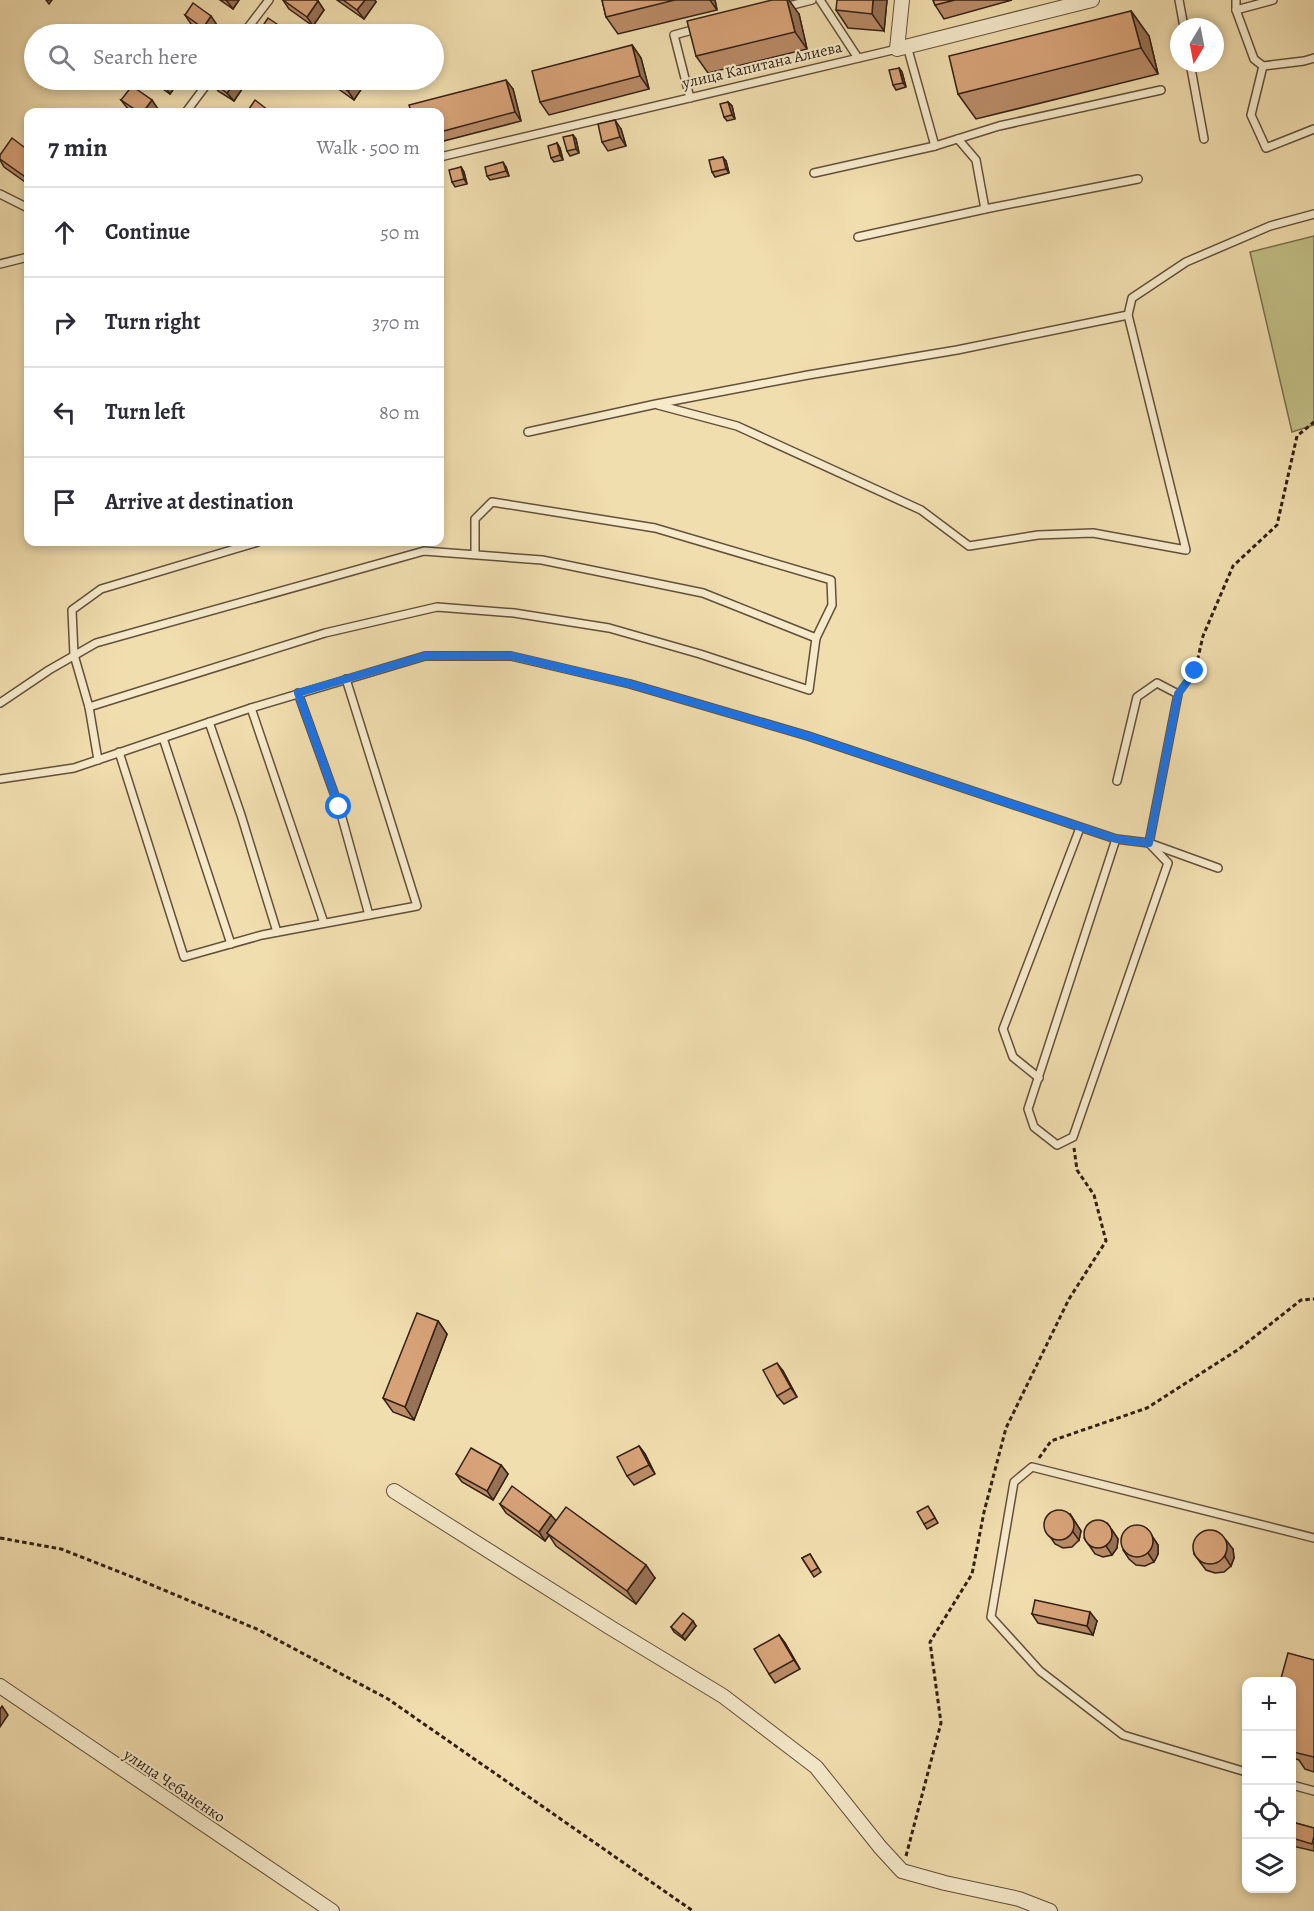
<!DOCTYPE html>
<meta charset="utf-8">
<style>
:root{--surface:#fff;--page:#f2f2f3;--text:#2b2b33;--muted:#7c7c81;--line:#e1e1e2}
body{margin:0;font-family:Alegreya,serif;background:var(--page);color:var(--text)}
.controls{position:absolute;right:18px;bottom:18px;display:grid;overflow:hidden;border-radius:12px;box-shadow:0 3px 9px #0003}
.controls button{width:54px;height:54px;display:grid;place-items:center;padding:0;border:0;border-bottom:2px solid var(--line);background:var(--surface);color:var(--text);font:30px sans-serif}
.compass{position:absolute;left:1170px;top:18px;width:54px;height:54px;border-radius:50%;background:var(--surface);box-shadow:0 3px 9px #0003;rotate:190deg}
.stop{position:absolute;width:18px;height:18px;margin:-14px;border:4px solid #1a73e8;border-radius:50%;background:#fff}
.stop.end{background:#1a73e8;border-color:#fff;box-shadow:0 2px 6px #0008}
.list{margin:0;padding:0;list-style:none}
h2{display:flex;justify-content:space-between;align-items:center;height:78px;margin:0;padding:0 24px;font-size:26px}
h2 small{font-size:20px;font-weight:400;color:var(--muted)}
.list li{display:grid;grid-template-columns:39px 1fr auto;gap:18px;align-items:center;box-sizing:border-box;height:90px;padding:0 24px;border-top:2px solid var(--line)}
.list b{display:block;font-size:22px;white-space:nowrap}
.list em{font-size:20px;font-style:normal;color:var(--muted)}
.icon{flex:none;width:33px;height:33px;fill:none;stroke:currentColor;stroke-width:2;stroke-linecap:round;stroke-linejoin:round}
.map{position:relative;flex:none;width:1314px;height:1911px;overflow:hidden}
.search{position:absolute;background:var(--surface);box-shadow:0 3px 9px #0003;left:24px;top:24px;width:420px;height:66px;display:flex;align-items:center;gap:15px;box-sizing:border-box;padding:0 21px;border-radius:33px;color:var(--muted);font-size:22px}
.panel{position:absolute;background:var(--surface);box-shadow:0 3px 9px #0003;left:24px;top:108px;width:420px;height:438px;border-radius:12px}
.map>svg:first-child{display:block}
.grass{fill:#c1bf86;stroke:#7a704d;stroke-width:1.5}
.lines{fill:none;stroke-linecap:round;stroke-linejoin:round}
.lane-casing{stroke:#62503b;stroke-width:10}
.street-casing{stroke:#62503b;stroke-width:16}
.path{stroke:#322014;stroke-width:3;stroke-dasharray:4.5 3;stroke-linecap:butt}
.lane{stroke:#f6eacb;stroke-width:7}
.street{stroke:#f6eacb;stroke-width:14}
.wall{fill:#ba8c68;stroke:#322014;stroke-width:1.5}
.shaded-wall{fill:#977255;stroke:#322014;stroke-width:1.5}
.building{fill:#d8a379;stroke:#322014;stroke-width:1.5}
.route{stroke:#1a73e8;stroke-width:8}
.labels{text-anchor:middle;stroke-width:4.5;stroke-linejoin:round;paint-order:stroke}
.street-label{font-size:16px;fill:#322014;stroke:#f6eacb}
</style>
<div class="map">
<svg width="1314" height="1911" viewBox="0 0 1314 1911">
<rect width="100%" height="100%" fill="#f1deaf"/>
<filter id="stains"><feTurbulence type="fractalNoise" baseFrequency=".00333" numOctaves="4"/><feColorMatrix values="0 0 0 0 .2 0 0 0 0 .09 0 0 0 0 .02 0 0 0 .5 -.17"/></filter>
<radialGradient id="worn" r=".72"><stop offset=".6" stop-color="#630" stop-opacity="0"/><stop offset="1" stop-color="#630" stop-opacity=".3"/></radialGradient>
<path class="grass" d="M 1314,236 L 1314,425 L 1292,432 L 1250,252 Z"/>
<g class="lines">
<defs>
<g id="lane">
<path d="M 820,0 L 858,58"/>
<path d="M 1179,0 L 1184,27"/>
<path d="M 1236,0 L 1236,10 L 1254,59 L 1263,66 L 1304,61 L 1314,58"/>
<path d="M 785,7 L 812,0"/>
<path d="M 1236,10 L 1273,0"/>
<path d="M 243,34 L 269,0"/>
<path d="M 907,46 L 935,146"/>
<path d="M 1190,63 L 1204,139"/>
<path d="M 1263,66 L 1251,115 L 1266,148 L 1314,129"/>
<path d="M 690,98 L 674,35 L 696,29"/>
<path d="M 186,112 L 210,80"/>
<path d="M 958,139 L 976,160 L 985,209"/>
<path d="M 440,157 L 897,49"/>
<path d="M 814,173 L 935,146 L 999,126 L 1161,90"/>
<path d="M 0,194 L 28,208"/>
<path d="M 858,237 L 985,209 L 1138,179"/>
<path d="M 0,264 L 28,257"/>
<path d="M 658,405 L 737,426 L 921,510 L 969,546 L 1038,535 L 1093,533 L 1186,550 L 1128,315"/>
<path d="M 528,432 L 656,404 L 808,375 L 957,350 L 1128,315 L 1132,298 L 1186,262 L 1270,226 L 1314,214"/>
<path d="M 298,693 L 339,807 L 369,915"/>
<path d="M 0,703 L 49,670 L 96,643 L 424,551 L 542,560 L 703,593 L 816,638 L 832,605 L 831,580 L 655,528 L 492,502 L 475,519 L 475,555"/>
<path d="M 89,707 L 325,633 L 437,607 L 514,613 L 609,628 L 700,654 L 809,690 L 816,638"/>
<path d="M 251,708 L 324,923"/>
<path d="M 209,722 L 241,815 L 277,932"/>
<path d="M 163,738 L 231,944"/>
<path d="M 119,752 L 184,957 L 262,935 L 417,906 L 346,679"/>
<path d="M 98,760 L 89,707 L 74,655 L 72,610 L 101,589 L 258,542"/>
<path d="M 0,779 L 74,768 L 251,708 L 425,656 L 511,656 L 630,684 L 808,736 L 1116,839 L 1149,843 L 1218,868"/>
<path d="M 1116,839 L 1028,1109 L 1034,1127 L 1057,1145 L 1073,1137 L 1168,863 L 1149,843 L 1178,694 L 1157,683 L 1137,697 L 1117,781"/>
<path d="M 1039,1078 L 1013,1057 L 1003,1029 L 1080,828"/>
<path d="M 1246,1772 L 1123,1735 L 1040,1671 L 991,1617 L 1014,1482 L 1032,1467 L 1314,1538"/>
<path d="M 1292,1785 L 1314,1791"/>
</g>
<g id="street">
<path d="M 902,0 L 897,49 L 1092,0"/>
<path d="M 394,1491 L 611,1628 L 723,1696 L 816,1767 L 880,1847 L 902,1871 L 945,1883 L 1019,1899 L 1050,1911"/>
<path d="M 0,1686 L 332,1911"/>
</g>
</defs>
<use href="#lane" class="lane-casing"/>
<use href="#street" class="street-casing"/>
<g class="path">
<path d="M 1184,686 L 1195,671 L 1203,636 L 1233,566 L 1277,525 L 1297,436 L 1314,422"/>
<path d="M 1039,1458 L 1051,1441 L 1147,1408 L 1239,1349 L 1301,1300 L 1314,1299"/>
<path d="M 0,1538 L 61,1549 L 140,1580 L 259,1630 L 388,1699 L 693,1911"/>
<path d="M 906,1856 L 941,1723 L 930,1642 L 972,1574 L 984,1512 L 1006,1428 L 1069,1299 L 1106,1241 L 1094,1195 L 1077,1170 L 1074,1148"/>
</g>
<use href="#lane" class="lane"/>
<use href="#street" class="street"/>
</g>
<g class="wall">
<path d="M 220,0 L 239,0 L 233,9 Z"/>
<path d="M 283,0 L 318,1 L 324,10 L 313,26 L 289,9 Z"/>
<path d="M 337,0 L 375,0 L 376,2 L 364,19 Z"/>
<path d="M 602,0 L 715,0 L 717,10 L 618,34 L 606,17 Z"/>
<path d="M 887,0 L 884,31 L 848,28 L 836,10 Z"/>
<path d="M 933,0 L 1012,0 L 944,19 L 935,5 Z"/>
<path d="M 1131,11 L 1149,36 L 1158,74 L 976,119 L 958,94 Z"/>
<path d="M 799,14 L 807,49 L 708,73 L 696,56 Z"/>
<path d="M 185,15 L 217,25 L 210,34 L 206,34 L 191,24 Z"/>
<path d="M 262,27 L 290,34 L 267,34 Z"/>
<path d="M 632,45 L 641,58 L 649,89 L 549,115 L 540,102 Z"/>
<path d="M 899,68 L 902,72 L 906,87 L 896,90 L 893,85 Z"/>
<path d="M 150,80 L 180,80 L 170,94 Z"/>
<path d="M 331,80 L 361,80 L 364,85 L 354,100 L 337,88 Z"/>
<path d="M 212,82 L 244,86 L 234,101 L 218,91 Z"/>
<path d="M 513,89 L 521,121 L 440,142 L 440,112 Z"/>
<path d="M 121,100 L 158,109 L 155,112 L 132,112 L 128,109 Z"/>
<path d="M 728,102 L 732,106 L 735,119 L 727,121 L 724,117 Z"/>
<path d="M 621,129 L 626,146 L 608,151 L 602,142 Z"/>
<path d="M 573,135 L 576,139 L 579,153 L 570,156 L 567,151 Z"/>
<path d="M 557,143 L 560,148 L 563,160 L 554,162 L 551,158 Z"/>
<path d="M 28,150 L 28,184 L 4,167 L 0,160 L 0,155 Z"/>
<path d="M 726,161 L 729,173 L 715,177 L 712,172 Z"/>
<path d="M 461,167 L 464,172 L 467,184 L 455,187 L 452,182 Z"/>
<path d="M 506,167 L 509,176 L 490,180 L 487,176 Z"/>
<path d="M 438,1321 L 447,1334 L 414,1420 L 393,1412 L 383,1398 Z"/>
<path d="M 783,1371 L 797,1397 L 784,1404 L 777,1396 Z"/>
<path d="M 639,1446 L 645,1454 L 655,1474 L 634,1485 L 627,1476 Z"/>
<path d="M 501,1465 L 508,1474 L 493,1500 L 462,1482 L 456,1474 Z"/>
<path d="M 500,1504 L 556,1521 L 655,1578 L 636,1604 L 556,1546 L 549,1535 L 545,1541 L 506,1513 Z"/>
<path d="M 931,1511 L 938,1523 L 927,1529 L 924,1524 Z"/>
<path d="M 1070,1514 L 1081,1531 L 1079,1540 L 1072,1547 L 1063,1548 L 1055,1544 L 1049,1535 Z"/>
<path d="M 1107,1523 L 1118,1539 L 1117,1548 L 1112,1555 L 1103,1557 L 1095,1554 L 1084,1538 Z"/>
<path d="M 1147,1529 L 1158,1545 L 1158,1554 L 1154,1562 L 1145,1566 L 1136,1565 L 1129,1559 L 1123,1550 Z"/>
<path d="M 1233,1549 L 1234,1558 L 1231,1566 L 1224,1572 L 1215,1573 L 1206,1570 L 1194,1554 Z"/>
<path d="M 810,1554 L 821,1572 L 814,1577 L 802,1558 Z"/>
<path d="M 1032,1614 L 1097,1621 L 1093,1635 L 1038,1623 Z"/>
<path d="M 696,1626 L 685,1640 L 674,1632 L 671,1627 Z"/>
<path d="M 779,1635 L 785,1643 L 800,1669 L 775,1683 L 769,1674 Z"/>
<path d="M 1314,1660 L 1314,1772 L 1305,1769 L 1299,1760 L 1292,1758 L 1292,1682 Z"/>
<path d="M 1292,1822 L 1314,1828 L 1314,1851 L 1292,1846 Z"/>
</g>
<g class="shaded-wall">
<path d="M 46,0 L 52,0 L 49,4 Z"/>
<path d="M 226,0 L 239,0 L 233,9 Z"/>
<path d="M 365,0 L 375,0 L 376,2 L 364,19 L 357,10 Z"/>
<path d="M 710,0 L 715,0 L 717,10 Z"/>
<path d="M 787,0 L 789,0 L 799,14 L 807,49 L 795,32 Z"/>
<path d="M 873,0 L 887,0 L 884,31 L 872,14 Z"/>
<path d="M 318,1 L 324,10 L 313,26 L 307,17 Z"/>
<path d="M 1131,11 L 1149,36 L 1158,74 L 1141,48 Z"/>
<path d="M 211,16 L 217,25 L 210,34 L 208,34 L 203,28 Z"/>
<path d="M 632,45 L 641,58 L 649,89 L 640,76 Z"/>
<path d="M 899,68 L 902,72 L 906,87 L 903,83 Z"/>
<path d="M 168,80 L 180,80 L 170,94 L 164,85 Z"/>
<path d="M 237,80 L 240,80 L 244,86 L 234,101 L 227,93 Z"/>
<path d="M 356,80 L 361,80 L 364,85 L 354,100 L 348,91 Z"/>
<path d="M 506,80 L 513,89 L 521,121 L 515,112 Z"/>
<path d="M 152,100 L 158,109 L 155,112 L 143,112 Z"/>
<path d="M 728,102 L 732,106 L 735,119 L 732,115 Z"/>
<path d="M 615,120 L 621,129 L 626,146 L 620,137 Z"/>
<path d="M 573,135 L 576,139 L 579,153 L 576,149 Z"/>
<path d="M 557,143 L 560,148 L 563,160 L 560,155 Z"/>
<path d="M 723,157 L 726,161 L 729,173 L 726,169 Z"/>
<path d="M 503,162 L 506,167 L 509,176 L 506,171 Z"/>
<path d="M 461,167 L 464,172 L 467,184 L 464,179 Z"/>
<path d="M 28,170 L 28,183 L 24,176 Z"/>
<path d="M 438,1321 L 447,1334 L 414,1420 L 405,1407 Z"/>
<path d="M 777,1363 L 783,1371 L 797,1397 L 791,1388 Z"/>
<path d="M 639,1446 L 645,1454 L 655,1474 L 649,1465 Z"/>
<path d="M 501,1465 L 508,1474 L 493,1500 L 487,1491 Z"/>
<path d="M 1070,1514 L 1081,1531 L 1079,1540 L 1073,1532 Z"/>
<path d="M 551,1515 L 558,1523 L 547,1533 L 549,1535 L 545,1541 L 539,1532 Z"/>
<path d="M 1112,1530 L 1118,1539 L 1117,1548 L 1112,1555 L 1106,1546 Z"/>
<path d="M 1152,1536 L 1158,1545 L 1158,1554 L 1154,1562 L 1148,1553 Z"/>
<path d="M 1226,1540 L 1233,1549 L 1234,1558 L 1231,1566 L 1225,1557 Z"/>
<path d="M 646,1565 L 655,1578 L 636,1604 L 627,1591 Z"/>
<path d="M 1090,1612 L 1097,1621 L 1093,1635 L 1087,1626 Z"/>
<path d="M 693,1621 L 696,1626 L 685,1640 L 682,1636 Z"/>
<path d="M 779,1635 L 785,1643 L 800,1669 L 794,1660 Z"/>
<path d="M 2,1706 L 8,1715 L 0,1727 L 0,1709 Z"/>
</g>
<g class="building">
<path d="M 283,0 L 316,0 L 318,1 L 307,17 Z"/>
<path d="M 343,0 L 365,0 L 357,10 Z"/>
<path d="M 602,0 L 675,0 L 606,17 Z"/>
<path d="M 772,0 L 787,0 L 795,32 L 696,56 L 687,21 Z"/>
<path d="M 837,0 L 873,0 L 872,14 L 836,10 Z"/>
<path d="M 933,0 L 955,0 L 935,5 Z"/>
<path d="M 193,3 L 211,16 L 203,28 L 185,15 Z"/>
<path d="M 1131,11 L 1141,48 L 958,94 L 949,56 Z"/>
<path d="M 268,18 L 289,32 L 287,34 L 272,34 L 262,27 Z"/>
<path d="M 173,26 L 185,34 L 167,34 Z"/>
<path d="M 632,45 L 640,76 L 540,102 L 532,71 Z"/>
<path d="M 899,68 L 903,83 L 893,85 L 889,70 Z"/>
<path d="M 156,80 L 168,80 L 164,85 Z"/>
<path d="M 214,80 L 237,80 L 227,93 L 212,82 Z"/>
<path d="M 331,80 L 356,80 L 348,91 Z"/>
<path d="M 506,80 L 515,112 L 440,132 L 440,112 L 411,112 L 409,105 Z"/>
<path d="M 132,86 L 152,100 L 143,112 L 139,112 L 121,100 Z"/>
<path d="M 255,100 L 268,110 L 266,112 L 255,112 L 249,109 Z"/>
<path d="M 728,102 L 732,115 L 724,117 L 720,104 Z"/>
<path d="M 615,120 L 620,137 L 602,142 L 598,124 Z"/>
<path d="M 573,135 L 576,149 L 567,151 L 563,137 Z"/>
<path d="M 12,138 L 28,150 L 28,170 L 24,176 L 0,159 L 0,155 Z"/>
<path d="M 557,143 L 560,155 L 551,158 L 548,146 Z"/>
<path d="M 723,157 L 726,169 L 712,172 L 709,160 Z"/>
<path d="M 503,162 L 506,171 L 487,176 L 485,167 Z"/>
<path d="M 461,167 L 464,179 L 452,182 L 449,170 Z"/>
<path d="M 417,1313 L 438,1321 L 405,1407 L 383,1398 Z"/>
<path d="M 777,1363 L 791,1388 L 777,1396 L 763,1370 Z"/>
<path d="M 639,1446 L 649,1465 L 627,1476 L 617,1457 Z"/>
<path d="M 471,1448 L 501,1465 L 487,1491 L 456,1474 Z"/>
<path d="M 512,1486 L 551,1515 L 539,1532 L 500,1504 Z"/>
<path d="M 928,1506 L 935,1518 L 924,1524 L 917,1512 Z"/>
<path d="M 566,1507 L 646,1565 L 627,1591 L 547,1533 Z"/>
<circle cx="1059" cy="1525" r="15"/>
<circle cx="1098" cy="1534" r="14"/>
<circle cx="1137" cy="1541" r="16"/>
<circle cx="1210" cy="1547" r="17"/>
<path d="M 810,1554 L 818,1568 L 811,1572 L 802,1558 Z"/>
<path d="M 1035,1600 L 1090,1612 L 1087,1626 L 1032,1614 Z"/>
<path d="M 683,1613 L 693,1621 L 682,1636 L 671,1627 Z"/>
<path d="M 779,1635 L 794,1660 L 769,1674 L 754,1649 Z"/>
<path d="M 1288,1653 L 1314,1660 L 1314,1757 L 1293,1752 L 1295,1745 L 1292,1744 L 1292,1682 L 1280,1682 Z"/>
<path d="M 1292,1822 L 1314,1828 L 1314,1836 L 1312,1844 L 1292,1838 Z"/>
</g>
<g class="lines">
<path class="route" d="M 339,807 L 298,693 L 425,656 L 512,656 L 630,684 L 808,736 L 1116,839 L 1149,843 L 1178,694 L 1195,671"/>
</g>
<g class="labels">
<g class="street-label">
<text transform="translate(762 64) rotate(-13)" y="6">улица Капитана Алиева</text>
<text transform="translate(175 1785) rotate(34)" y="6">улица Чебаненко</text>
</g>
</g>
<rect width="100%" height="100%" filter="url(#stains)"/>
<rect width="100%" height="100%" fill="url(#worn)"/>
</svg>
<div class="controls">
<button>+</button>
<button>−</button>
<button><svg class="icon" aria-label="locate" viewBox="0 0 24 24"><circle cx="12" cy="12" r="6"/><path d="M12 2v4M12 18v4M2 12h4M18 12h4"/></svg></button>
<button><svg class="icon" aria-label="layers" viewBox="0 0 24 24"><path d="M12 4l9 5-9 5-9-5zM3 14l9 5 9-5"/></svg></button>
</div>
<svg class="compass" viewBox="-18 -18 36 36"><path d="M0-13l5 13h-10z" fill="#e53935"/><path d="M0 13l5-13h-10z" fill="#7c7c81"/></svg>
<div class="stop" style="left:339px;top:807px"></div>
<div class="stop end" style="left:1195px;top:671px"></div>
<div class="search"><svg class="icon" aria-label="search" viewBox="0 0 24 24"><circle cx="10" cy="10" r="6"/><path d="M15 15l6 6"/></svg>Search here</div>
<section class="panel">
<h2>7 min<small>Walk · 500 m</small></h2>
<ul class="list">
<li><svg class="icon" aria-label="ahead" viewBox="0 0 24 24"><path d="M12 20V5M6 11l6-6 6 6"/></svg><div><b>Continue</b></div><em>50 m</em></li>
<li><svg class="icon" aria-label="right" viewBox="0 0 24 24"><path d="M7 20v-9h11M14 6l5 5-5 5"/></svg><div><b>Turn right</b></div><em>370 m</em></li>
<li><svg class="icon" aria-label="left" viewBox="0 0 24 24"><path d="M17 20v-9H6M10 6l-5 5 5 5"/></svg><div><b>Turn left</b></div><em>80 m</em></li>
<li><svg class="icon" aria-label="arrive" viewBox="0 0 24 24"><path d="M6 21V4h12l-3 4 3 4H6"/></svg><div><b>Arrive at destination</b></div></li>
</ul>
</section>
</div>
